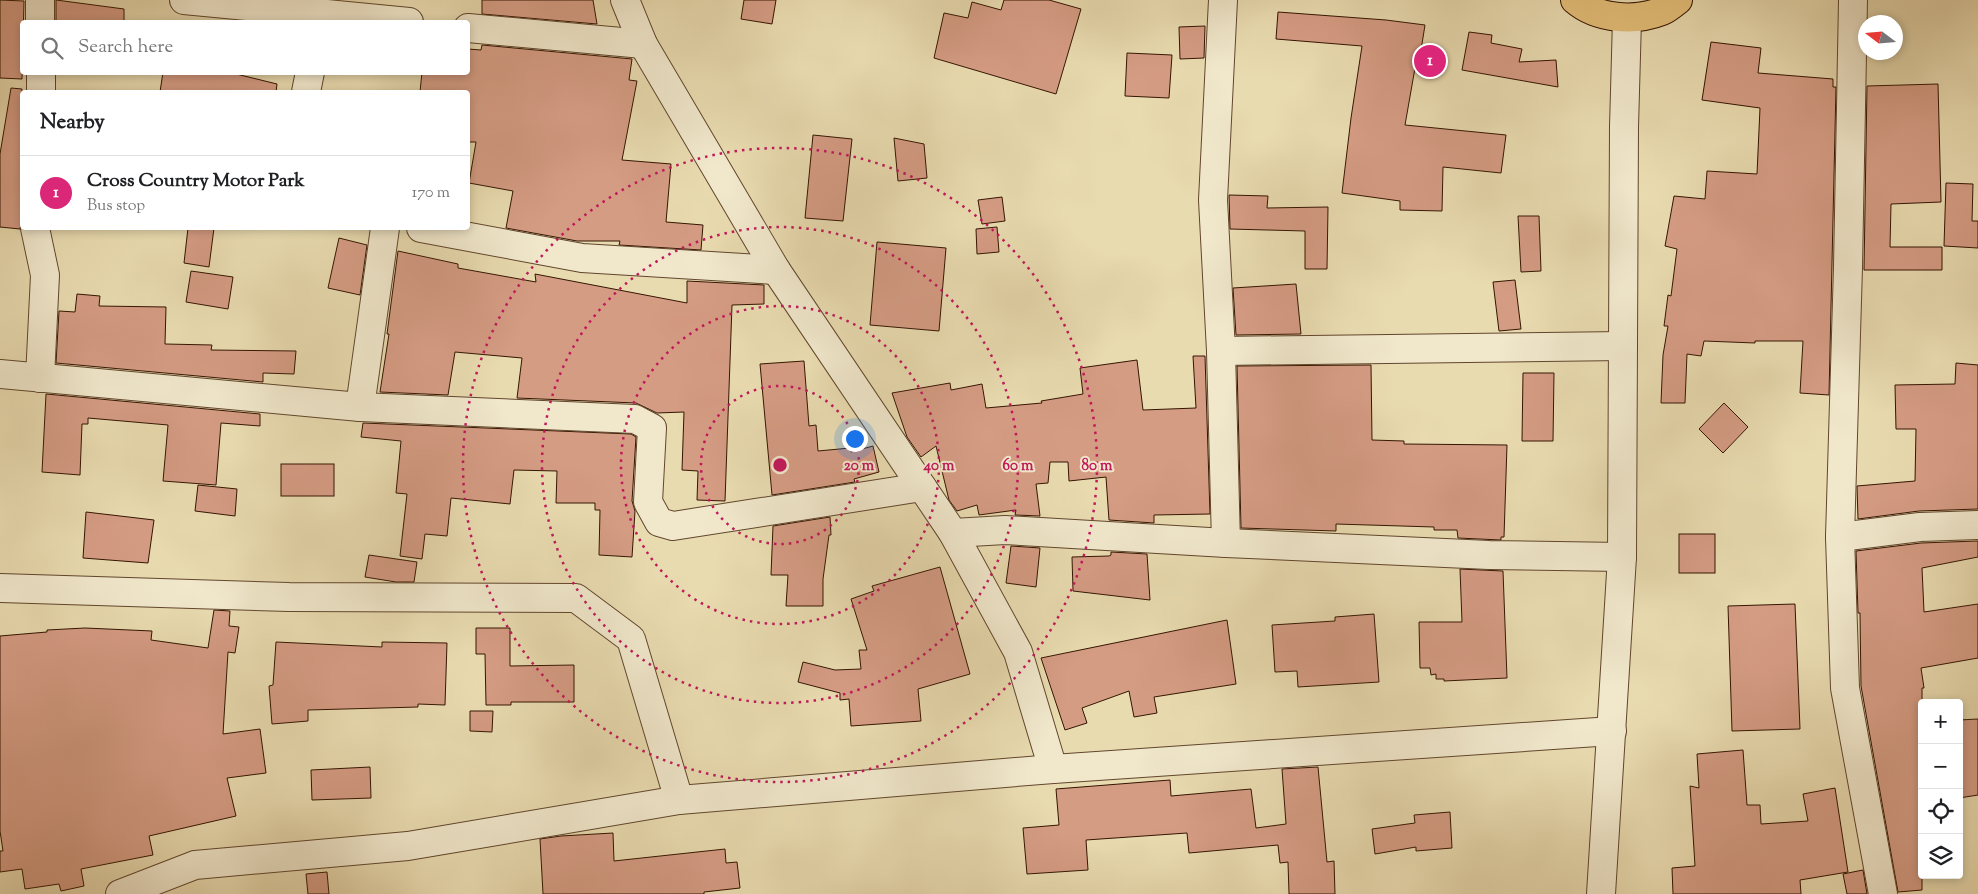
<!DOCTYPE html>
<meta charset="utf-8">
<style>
:root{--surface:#fff;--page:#f2f2f2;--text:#202124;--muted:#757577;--line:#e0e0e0;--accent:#db2777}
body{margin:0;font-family:"Sorts Mill Goudy",serif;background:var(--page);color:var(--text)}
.controls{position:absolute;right:15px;bottom:15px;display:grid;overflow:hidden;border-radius:5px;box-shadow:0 2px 8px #0003}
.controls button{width:45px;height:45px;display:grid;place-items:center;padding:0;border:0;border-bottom:1px solid var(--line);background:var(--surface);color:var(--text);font:25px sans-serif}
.compass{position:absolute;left:1858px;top:15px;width:45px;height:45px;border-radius:50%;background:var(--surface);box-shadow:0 2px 8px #0003;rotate:286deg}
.you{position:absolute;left:854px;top:438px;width:18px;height:18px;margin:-12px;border:4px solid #fff;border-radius:50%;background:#1a73e8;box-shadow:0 0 0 8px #1a73e833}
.badge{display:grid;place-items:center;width:32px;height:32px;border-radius:50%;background:var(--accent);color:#fff;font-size:16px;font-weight:700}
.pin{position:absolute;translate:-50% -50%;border:2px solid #fff;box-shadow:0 1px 5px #0006}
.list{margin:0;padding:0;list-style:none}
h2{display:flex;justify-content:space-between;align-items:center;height:65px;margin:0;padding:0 20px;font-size:21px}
h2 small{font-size:16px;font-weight:400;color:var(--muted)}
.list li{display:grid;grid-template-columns:32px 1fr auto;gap:15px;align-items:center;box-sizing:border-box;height:75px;padding:0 20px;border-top:1px solid var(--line)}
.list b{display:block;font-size:19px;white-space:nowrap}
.list p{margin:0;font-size:16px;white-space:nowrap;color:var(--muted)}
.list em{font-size:16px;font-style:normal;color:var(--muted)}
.icon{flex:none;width:28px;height:28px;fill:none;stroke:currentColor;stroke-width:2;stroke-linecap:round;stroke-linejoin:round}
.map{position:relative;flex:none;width:1978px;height:894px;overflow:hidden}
.search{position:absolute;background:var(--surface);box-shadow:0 2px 8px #0003;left:20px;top:20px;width:450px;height:55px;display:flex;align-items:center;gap:12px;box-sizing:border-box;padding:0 18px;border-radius:5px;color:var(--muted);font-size:19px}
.panel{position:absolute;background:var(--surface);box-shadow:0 2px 8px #0003;left:20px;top:90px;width:450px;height:140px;border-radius:5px}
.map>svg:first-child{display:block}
.building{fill:#d59c84;stroke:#341501}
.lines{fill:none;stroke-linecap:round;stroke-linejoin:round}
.minor-casing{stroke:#61462d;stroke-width:30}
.major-casing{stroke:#341501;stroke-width:30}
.minor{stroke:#f1e8cc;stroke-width:28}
.major{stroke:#e4be78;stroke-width:28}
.ring{fill:none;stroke:#c2185b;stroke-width:2.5;stroke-dasharray:2.5 5}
.centre{fill:#c2185b;stroke:#f1e8cc;stroke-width:2.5}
.ring-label{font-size:15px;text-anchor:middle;font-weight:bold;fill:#c2185b;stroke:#f1e8cc;stroke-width:4;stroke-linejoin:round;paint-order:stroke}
</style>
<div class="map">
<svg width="1978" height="894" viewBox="0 0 1978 894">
<rect width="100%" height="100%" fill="#e9dbb0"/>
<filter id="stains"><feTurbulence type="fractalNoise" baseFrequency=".004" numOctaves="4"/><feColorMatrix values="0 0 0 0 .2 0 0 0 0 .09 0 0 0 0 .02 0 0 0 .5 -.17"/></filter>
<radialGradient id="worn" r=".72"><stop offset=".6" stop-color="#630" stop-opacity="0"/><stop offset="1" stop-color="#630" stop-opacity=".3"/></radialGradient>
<g class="building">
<path d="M 0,0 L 24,1 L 22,79 L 0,78 Z"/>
<path d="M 56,0 L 124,9 L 124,22 L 56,22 Z"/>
<path d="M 482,0 L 593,0 L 597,24 L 482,14 Z"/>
<path d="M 744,0 L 776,0 L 772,24 L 741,19 Z"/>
<path d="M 1004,0 L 1049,0 L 1081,9 L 1056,94 L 934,58 L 944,13 L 968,18 L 972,2 L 1001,10 Z"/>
<path d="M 1278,12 L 1386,20 L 1425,25 L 1418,69 L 1415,68 L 1405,125 L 1506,135 L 1501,173 L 1443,167 L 1442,211 L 1400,210 L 1400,201 L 1342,193 L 1351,118 L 1362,46 L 1276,39 Z"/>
<path d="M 1205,26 L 1204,58 L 1180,59 L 1179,27 Z"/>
<path d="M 1469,32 L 1492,35 L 1491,43 L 1522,49 L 1519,62 L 1556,60 L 1558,87 L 1462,70 Z"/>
<path d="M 1711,42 L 1761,48 L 1758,73 L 1833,79 L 1833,87 L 1836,87 L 1829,395 L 1800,393 L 1803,341 L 1755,341 L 1755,343 L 1704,341 L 1701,356 L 1687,354 L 1685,403 L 1661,403 L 1663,355 L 1668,326 L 1664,326 L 1668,295 L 1671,296 L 1677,249 L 1665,246 L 1674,196 L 1705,199 L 1707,171 L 1757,174 L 1760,108 L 1702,100 Z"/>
<path d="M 482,45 L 632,59 L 629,80 L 637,81 L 622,160 L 671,164 L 666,222 L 703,225 L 701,250 L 619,245 L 620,241 L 577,241 L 506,228 L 513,191 L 469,183 L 476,142 L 468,142 L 468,92 L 420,92 L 422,72 L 468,72 L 468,49 L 481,50 Z"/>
<path d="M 1127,53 L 1172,55 L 1169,98 L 1125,96 Z"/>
<path d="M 163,72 L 228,72 L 277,84 L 276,92 L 160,92 Z"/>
<path d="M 1938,84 L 1941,202 L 1891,204 L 1890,247 L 1942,247 L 1942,270 L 1864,270 L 1867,86 Z"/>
<path d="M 11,88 L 22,89 L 22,219 L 20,229 L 0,227 L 0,154 Z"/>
<path d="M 813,135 L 852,139 L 843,221 L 805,218 Z"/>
<path d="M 894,138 L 924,144 L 927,178 L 898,181 Z"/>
<path d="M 1946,183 L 1973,184 L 1972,221 L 1978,221 L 1978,248 L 1944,246 Z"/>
<path d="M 1229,195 L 1268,196 L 1267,208 L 1328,207 L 1327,269 L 1305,269 L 1305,231 L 1230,229 Z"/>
<path d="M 1002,197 L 1005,221 L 982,224 L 978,200 Z"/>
<path d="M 1518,216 L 1539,216 L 1541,271 L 1521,272 Z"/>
<path d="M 997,227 L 999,252 L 977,254 L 976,229 Z"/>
<path d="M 188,228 L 214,228 L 209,267 L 184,263 Z"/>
<path d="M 339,238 L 367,245 L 360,295 L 328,288 Z"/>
<path d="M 877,242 L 946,248 L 939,331 L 870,325 Z"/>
<path d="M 398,251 L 458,264 L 458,268 L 536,282 L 535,274 L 687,303 L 687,281 L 764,285 L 764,304 L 732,305 L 725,501 L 697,500 L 698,471 L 682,470 L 684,412 L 657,413 L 636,403 L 517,398 L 522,358 L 455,352 L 448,395 L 380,392 L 389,334 L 387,334 Z"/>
<path d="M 191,271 L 233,277 L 228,309 L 186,302 Z"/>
<path d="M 1515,280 L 1521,329 L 1499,331 L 1493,282 Z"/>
<path d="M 1296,284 L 1301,334 L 1236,335 L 1233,288 Z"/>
<path d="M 77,294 L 100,296 L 99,306 L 166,307 L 165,344 L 212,345 L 211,350 L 296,351 L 294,374 L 263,373 L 263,382 L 56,363 L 59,311 L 75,312 Z"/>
<path d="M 1193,356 L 1205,356 L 1210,514 L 1154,515 L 1154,523 L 1109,520 L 1106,477 L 1069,481 L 1068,462 L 1050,462 L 1048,483 L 1036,484 L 1040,516 L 1015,515 L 1016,510 L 979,515 L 977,505 L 957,511 L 949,500 L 936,446 L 921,457 L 907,437 L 892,393 L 950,383 L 951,390 L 982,384 L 986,408 L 1042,403 L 1041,401 L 1083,394 L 1080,368 L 1137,360 L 1143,410 L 1196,408 Z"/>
<path d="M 804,361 L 809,426 L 816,425 L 818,451 L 850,448 L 851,452 L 873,446 L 879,472 L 854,479 L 855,482 L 772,495 L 760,364 Z"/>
<path d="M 1956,363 L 1978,365 L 1978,509 L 1919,511 L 1858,519 L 1857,486 L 1915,481 L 1916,429 L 1896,429 L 1895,385 L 1955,384 Z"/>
<path d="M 1371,365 L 1372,440 L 1404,441 L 1404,444 L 1507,445 L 1504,537 L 1501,537 L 1501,540 L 1458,538 L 1457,530 L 1434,530 L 1434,527 L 1336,524 L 1336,531 L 1241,528 L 1237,366 Z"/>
<path d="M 1523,373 L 1554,373 L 1553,441 L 1522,441 Z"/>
<path d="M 46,394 L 260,414 L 260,426 L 221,423 L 216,485 L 163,481 L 168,425 L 88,418 L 88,424 L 82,424 L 80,475 L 42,472 Z"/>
<path d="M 1724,403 L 1748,427 L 1723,453 L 1699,429 Z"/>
<path d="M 363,423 L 631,434 L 636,437 L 632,501 L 635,511 L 632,557 L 599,555 L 600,510 L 595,510 L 595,503 L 556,503 L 557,471 L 514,470 L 510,504 L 451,498 L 447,536 L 425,534 L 422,559 L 400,556 L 407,494 L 396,493 L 401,441 L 361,437 Z"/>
<rect x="281" y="464" width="53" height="32"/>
<path d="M 198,485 L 237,489 L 235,516 L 195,511 Z"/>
<path d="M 86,512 L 154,520 L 148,563 L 83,558 Z"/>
<path d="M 830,517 L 831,535 L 829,535 L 823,579 L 823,606 L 786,606 L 788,575 L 771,575 L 773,526 Z"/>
<rect x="1679" y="534" width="36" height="39"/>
<path d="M 1978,541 L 1978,557 L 1922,568 L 1924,612 L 1978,604 L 1978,658 L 1921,668 L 1924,688 L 1922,688 L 1922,890 L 1898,892 L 1861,686 L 1860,613 L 1858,613 L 1856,551 L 1921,543 Z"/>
<path d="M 1011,546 L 1040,548 L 1036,587 L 1006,583 Z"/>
<path d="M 1111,552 L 1147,554 L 1150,600 L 1073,591 L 1072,557 L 1109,556 L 1111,555 Z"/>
<path d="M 369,555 L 417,562 L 414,582 L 396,582 L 365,577 Z"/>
<path d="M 940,567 L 970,674 L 918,689 L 921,721 L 851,726 L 849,699 L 840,700 L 840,693 L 798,682 L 803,662 L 835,670 L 861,669 L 859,650 L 867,650 L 851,599 L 874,591 L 872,586 Z"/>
<path d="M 1460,569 L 1503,571 L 1507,678 L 1444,681 L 1444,679 L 1436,679 L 1436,674 L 1431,675 L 1430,668 L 1420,668 L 1419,622 L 1462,622 Z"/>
<path d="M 1795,604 L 1800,729 L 1732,731 L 1728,606 Z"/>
<path d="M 214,610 L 230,611 L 229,626 L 239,627 L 235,653 L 228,652 L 223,734 L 260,729 L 266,773 L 227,778 L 236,816 L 149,836 L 153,855 L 81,869 L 84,886 L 61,891 L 59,884 L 25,889 L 22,869 L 0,872 L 0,851 L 3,851 L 0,831 L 0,636 L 47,632 L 47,630 L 85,628 L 152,631 L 151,640 L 208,648 Z"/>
<path d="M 1374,614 L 1379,682 L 1298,687 L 1297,671 L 1275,672 L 1272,625 L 1335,621 L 1335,617 Z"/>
<path d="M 1227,620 L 1236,684 L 1154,697 L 1157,713 L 1134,717 L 1129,691 L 1082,708 L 1087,723 L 1065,730 L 1041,658 Z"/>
<path d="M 476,628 L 510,628 L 510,666 L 574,665 L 574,702 L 511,702 L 511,705 L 486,705 L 485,654 L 476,654 Z"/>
<path d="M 276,642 L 382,647 L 382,642 L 447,643 L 445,705 L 418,704 L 418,707 L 308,710 L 308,721 L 272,724 L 269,686 L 273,685 Z"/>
<path d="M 470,711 L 493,711 L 492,732 L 470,731 Z"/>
<path d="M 1978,719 L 1978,795 L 1959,798 L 1959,720 Z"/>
<path d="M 1743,750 L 1747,805 L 1760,805 L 1761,824 L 1808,821 L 1803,794 L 1835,788 L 1848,872 L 1800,880 L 1801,894 L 1673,894 L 1672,868 L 1695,866 L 1690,786 L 1699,788 L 1697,754 Z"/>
<path d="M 370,767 L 371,798 L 312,800 L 311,770 Z"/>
<path d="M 1318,767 L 1327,862 L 1334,861 L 1335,894 L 1289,894 L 1288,862 L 1280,863 L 1278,845 L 1189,853 L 1187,833 L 1086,840 L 1088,870 L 1027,874 L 1023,828 L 1059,825 L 1056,789 L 1170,780 L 1171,796 L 1251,789 L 1256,828 L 1286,824 L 1282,769 Z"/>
<path d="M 1450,812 L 1452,848 L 1416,851 L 1416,847 L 1375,854 L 1372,829 L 1415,823 L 1414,815 Z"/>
<path d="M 613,833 L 614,861 L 725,849 L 726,863 L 737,862 L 740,888 L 704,892 L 704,894 L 543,894 L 540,839 L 561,836 Z"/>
<path d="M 1863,870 L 1867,894 L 1847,894 L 1843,874 Z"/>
<path d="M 327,872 L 329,894 L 308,894 L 306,874 Z"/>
</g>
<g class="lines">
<defs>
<g id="minor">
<path d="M 40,0 L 40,22"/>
<path d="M 184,0 L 409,22"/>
<path d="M 625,0 L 643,44 L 776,270 L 953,533 L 1018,652 L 1053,769"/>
<path d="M 1223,0 L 1213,200 L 1221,351 L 1226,543"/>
<path d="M 1853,0 L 1848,267 L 1840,537 L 1845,688 L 1883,894"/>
<path d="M 468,28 L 643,44"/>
<path d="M 41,72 L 41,92"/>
<path d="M 306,92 L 310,72"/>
<path d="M 35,228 L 45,275 L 40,378"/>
<path d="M 421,228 L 582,258 L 776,270"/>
<path d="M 1221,351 L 1623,346"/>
<path d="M 0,374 L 360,407 L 635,419 L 652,428 L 648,502 L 659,522 L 673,526 L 922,487"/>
<path d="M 360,407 L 385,228"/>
<path d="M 953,533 L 1005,530 L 1226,543 L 1489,555 L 1622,557"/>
<path d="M 1840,537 L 1920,527 L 1978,525"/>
<path d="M 0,588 L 289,597 L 576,598 L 631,639 L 679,800"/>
<path d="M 120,894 L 195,865 L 408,846 L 679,800 L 1053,769 L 1612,731"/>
<path d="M 1601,894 L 1622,557 L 1624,127 L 1627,19"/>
</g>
<path id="major" d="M 1575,0 C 1597,19 1634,22 1662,11 C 1667,9 1673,4 1678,0"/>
</defs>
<use href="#minor" class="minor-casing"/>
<use href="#major" class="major-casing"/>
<use href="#minor" class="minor"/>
<use href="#major" class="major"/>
</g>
<g class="ring">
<circle cx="780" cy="465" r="79"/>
<circle cx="780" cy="465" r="159"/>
<circle cx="780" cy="465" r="238"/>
<circle cx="780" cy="465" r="317"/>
</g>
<circle cx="780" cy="465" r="8" class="centre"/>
<g class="ring-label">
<text x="859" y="470">20 m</text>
<text x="939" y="470">40 m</text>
<text x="1018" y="470">60 m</text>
<text x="1097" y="470">80 m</text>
</g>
<rect width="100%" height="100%" filter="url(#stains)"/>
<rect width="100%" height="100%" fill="url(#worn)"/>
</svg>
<div class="controls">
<button>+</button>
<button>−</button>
<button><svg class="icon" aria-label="locate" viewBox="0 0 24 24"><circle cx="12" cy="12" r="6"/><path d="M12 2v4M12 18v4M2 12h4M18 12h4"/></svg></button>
<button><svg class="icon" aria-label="layers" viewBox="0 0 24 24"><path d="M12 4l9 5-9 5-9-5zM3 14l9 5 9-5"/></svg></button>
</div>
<svg class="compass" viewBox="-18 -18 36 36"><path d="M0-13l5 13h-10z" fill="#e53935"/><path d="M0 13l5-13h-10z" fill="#757577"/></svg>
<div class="you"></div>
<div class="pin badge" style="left:1430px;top:61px">1</div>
<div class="search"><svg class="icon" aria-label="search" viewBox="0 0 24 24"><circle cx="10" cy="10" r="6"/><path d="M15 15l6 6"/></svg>Search here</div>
<section class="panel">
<h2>Nearby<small></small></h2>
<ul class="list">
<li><span class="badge">1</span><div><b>Cross Country Motor Park</b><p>Bus stop</p></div><em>170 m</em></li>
</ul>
</section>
</div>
